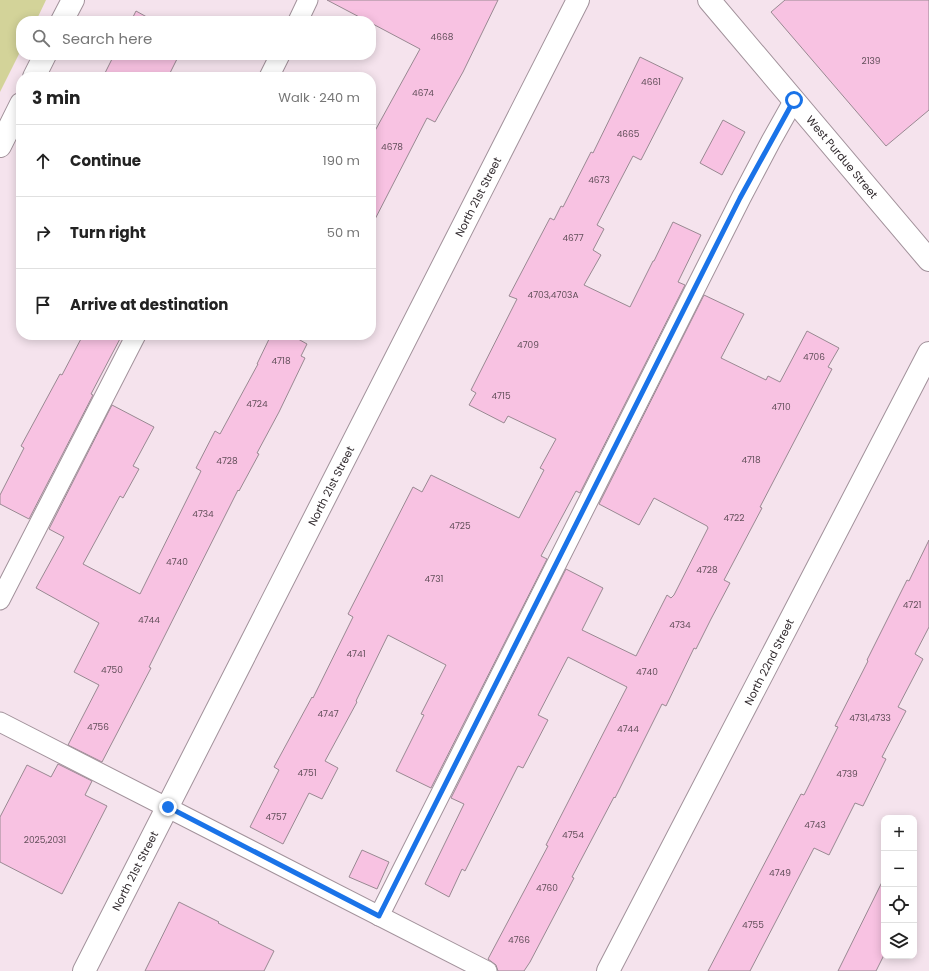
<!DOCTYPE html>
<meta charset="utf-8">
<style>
:root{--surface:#fff;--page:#f2f2f2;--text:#222;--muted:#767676;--line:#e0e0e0}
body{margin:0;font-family:Poppins,sans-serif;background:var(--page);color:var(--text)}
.controls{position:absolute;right:12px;bottom:12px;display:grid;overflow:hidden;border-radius:8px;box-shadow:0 2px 10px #0003}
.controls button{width:36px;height:36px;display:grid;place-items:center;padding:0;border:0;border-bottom:1px solid var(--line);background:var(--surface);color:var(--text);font:20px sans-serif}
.stop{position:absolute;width:12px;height:12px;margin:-9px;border:3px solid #1a73e8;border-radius:50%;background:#fff}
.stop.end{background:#1a73e8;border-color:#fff;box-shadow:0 1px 4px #0008}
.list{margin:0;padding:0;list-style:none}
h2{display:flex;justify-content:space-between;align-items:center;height:52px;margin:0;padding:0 16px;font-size:17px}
h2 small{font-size:13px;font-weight:400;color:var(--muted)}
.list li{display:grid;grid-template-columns:26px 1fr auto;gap:12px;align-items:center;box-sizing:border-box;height:72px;padding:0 16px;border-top:1px solid var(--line)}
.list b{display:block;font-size:15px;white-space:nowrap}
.list em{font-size:13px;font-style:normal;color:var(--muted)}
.icon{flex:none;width:22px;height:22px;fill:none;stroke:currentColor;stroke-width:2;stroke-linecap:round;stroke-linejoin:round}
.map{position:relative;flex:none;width:929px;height:971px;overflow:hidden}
.search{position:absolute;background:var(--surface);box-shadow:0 2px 10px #0003;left:16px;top:16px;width:360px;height:44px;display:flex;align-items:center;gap:10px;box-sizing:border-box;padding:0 14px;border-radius:16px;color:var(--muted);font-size:15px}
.panel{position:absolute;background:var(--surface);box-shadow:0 2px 10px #0003;left:16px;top:72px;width:360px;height:268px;border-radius:16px}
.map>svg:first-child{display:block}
.green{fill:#d3d399}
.building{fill:#f8c2e2;stroke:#998992}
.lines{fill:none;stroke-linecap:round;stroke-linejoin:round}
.lane-casing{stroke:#a2929b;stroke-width:21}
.street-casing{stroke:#a2929b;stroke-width:24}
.lane{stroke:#fff;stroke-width:19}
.street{stroke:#fff;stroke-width:22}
.route{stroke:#1a73e8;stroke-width:5}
.labels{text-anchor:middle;stroke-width:3;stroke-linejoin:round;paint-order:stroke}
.number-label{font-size:9px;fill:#63505b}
.street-label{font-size:11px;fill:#312a2e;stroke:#fff}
</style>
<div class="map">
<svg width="929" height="971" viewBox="0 0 929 971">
<rect width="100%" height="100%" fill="#f5e3ed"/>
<path class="green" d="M 0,0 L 46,0 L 36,21 L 21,21 L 21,50 L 0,92 Z"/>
<g class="building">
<path d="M 327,0 L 498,0 L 463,72 L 435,122 L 427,118 L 371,227 L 371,138 L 420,49 L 371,23 L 371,21 L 367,21 Z"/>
<path d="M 785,0 L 929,0 L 929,110 L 886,146 L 771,12 Z"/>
<path d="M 136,11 L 154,21 L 131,21 Z"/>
<path d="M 114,55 L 179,55 L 168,77 L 103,77 Z"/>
<path d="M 640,57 L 683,78 L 641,160 L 633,156 L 597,225 L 604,229 L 593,250 L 601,255 L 584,285 L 630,307 L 653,261 L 654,261 L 673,222 L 701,235 L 678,282 L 685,285 L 580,493 L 576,491 L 541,556 L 547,559 L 431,788 L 396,771 L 424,715 L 421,714 L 446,665 L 388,635 L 356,701 L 357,702 L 325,761 L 338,768 L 322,799 L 309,793 L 283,844 L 250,827 L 279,770 L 274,767 L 312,697 L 313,698 L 353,617 L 348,614 L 413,487 L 422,492 L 431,475 L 519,518 L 544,470 L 540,468 L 556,439 L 508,416 L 504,423 L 469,405 L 476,393 L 471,390 L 517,299 L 509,296 L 550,218 L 554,220 L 561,206 L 563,207 L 591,152 L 593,153 Z"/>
<path d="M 723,120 L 745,132 L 722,175 L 700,163 Z"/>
<path d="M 704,295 L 744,314 L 721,358 L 766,380 L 768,376 L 780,382 L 807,331 L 839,348 L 828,367 L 832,369 L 760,507 L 762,508 L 724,580 L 730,583 L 711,619 L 696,649 L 694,648 L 666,706 L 662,704 L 615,798 L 614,797 L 572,877 L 574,878 L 530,962 L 524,971 L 498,971 L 496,965 L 488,959 L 548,846 L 546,845 L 627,687 L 568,657 L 538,715 L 548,720 L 523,768 L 518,766 L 465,871 L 462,869 L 449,897 L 425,884 L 464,804 L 451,798 L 566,569 L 603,588 L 582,630 L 636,656 L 667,595 L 671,598 L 674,595 L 708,528 L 707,526 L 654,498 L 639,525 L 599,504 Z"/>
<path d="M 83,335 L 122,335 L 91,394 L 93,395 L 29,519 L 0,504 L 0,495 L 24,448 L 21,446 L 60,374 L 62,375 Z"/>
<path d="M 271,335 L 291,335 L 307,344 L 301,356 L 305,358 L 279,412 L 257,453 L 259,454 L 239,491 L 238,490 L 149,667 L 151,668 L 102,762 L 68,745 L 99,685 L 74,672 L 99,623 L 36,588 L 64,537 L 49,529 L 112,405 L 154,427 L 133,466 L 139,469 L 123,498 L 120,496 L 83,564 L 140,594 L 201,471 L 196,468 L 215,431 L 220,434 L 258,364 L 257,364 Z"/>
<path d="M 929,540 L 929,627 L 915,654 L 923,659 L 898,707 L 906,711 L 882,757 L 886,759 L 863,806 L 855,803 L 829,855 L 814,848 L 750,971 L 708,971 L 801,794 L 804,795 L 838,727 L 835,726 L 868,661 L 867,660 L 907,580 L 909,581 Z"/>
<path d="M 58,764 L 92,781 L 85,795 L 107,806 L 62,894 L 0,862 L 0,817 L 27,765 L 51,777 Z"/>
<path d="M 362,850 L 389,862 L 377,889 L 349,877 Z"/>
<path d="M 884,878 L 884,955 L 876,971 L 838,971 Z"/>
<path d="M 179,902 L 219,922 L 218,923 L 274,951 L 264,971 L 145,971 Z"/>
</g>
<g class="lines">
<defs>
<g id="lane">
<path d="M 298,21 L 308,0"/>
<path d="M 269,77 L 280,55"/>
<path d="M 0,600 L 136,335"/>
<path d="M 0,722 L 487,971"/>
<path d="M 379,916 L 741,198 L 771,141 L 794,100"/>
</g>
<g id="street">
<path d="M 709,0 L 929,260"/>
<path d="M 62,21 L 73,0"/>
<path d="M 34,77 L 45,55"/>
<path d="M 0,146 L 21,104"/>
<path d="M 84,971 L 578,0"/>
<path d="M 608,971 L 929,353"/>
</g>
</defs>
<use href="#lane" class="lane-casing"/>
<use href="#street" class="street-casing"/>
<use href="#lane" class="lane"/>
<use href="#street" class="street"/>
</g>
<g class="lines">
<path class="route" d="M 168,807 L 379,916 L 740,198 L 794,100"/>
</g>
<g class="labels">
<g class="number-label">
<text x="442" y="40">4668</text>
<text x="871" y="64">2139</text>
<text x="651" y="85">4661</text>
<text x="423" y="96">4674</text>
<text x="628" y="137">4665</text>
<text x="392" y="150">4678</text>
<text x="599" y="183">4673</text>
<text x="573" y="241">4677</text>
<text x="553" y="298">4703,4703A</text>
<text x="528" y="348">4709</text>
<text x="814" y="360">4706</text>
<text x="281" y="364">4718</text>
<text x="501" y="399">4715</text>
<text x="257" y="407">4724</text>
<text x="781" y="410">4710</text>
<text x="751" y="463">4718</text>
<text x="227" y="464">4728</text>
<text x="203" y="517">4734</text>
<text x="734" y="521">4722</text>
<text x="460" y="529">4725</text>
<text x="177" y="565">4740</text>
<text x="707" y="573">4728</text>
<text x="434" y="582">4731</text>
<text x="912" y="608">4721</text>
<text x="149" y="623">4744</text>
<text x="680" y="628">4734</text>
<text x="356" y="657">4741</text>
<text x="112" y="673">4750</text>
<text x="647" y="675">4740</text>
<text x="328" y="717">4747</text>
<text x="870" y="721">4731,4733</text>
<text x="98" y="730">4756</text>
<text x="628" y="732">4744</text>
<text x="307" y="776">4751</text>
<text x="847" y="777">4739</text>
<text x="276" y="820">4757</text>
<text x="815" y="828">4743</text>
<text x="573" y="838">4754</text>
<text x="45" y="843">2025,2031</text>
<text x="780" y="876">4749</text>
<text x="547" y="891">4760</text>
<text x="753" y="928">4755</text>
<text x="519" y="943">4766</text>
</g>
<g class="street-label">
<text transform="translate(842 157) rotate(50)" y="4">West Purdue Street</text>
<text transform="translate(478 197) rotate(-63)" y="4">North 21st Street</text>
<text transform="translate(331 486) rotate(-63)" y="4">North 21st Street</text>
<text transform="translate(769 662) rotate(-63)" y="4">North 22nd Street</text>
<text transform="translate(135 871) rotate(-63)" y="4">North 21st Street</text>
</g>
</g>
</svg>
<div class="controls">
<button>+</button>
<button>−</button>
<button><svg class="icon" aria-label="locate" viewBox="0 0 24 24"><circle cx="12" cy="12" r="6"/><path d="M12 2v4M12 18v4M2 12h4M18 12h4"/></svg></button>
<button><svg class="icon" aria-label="layers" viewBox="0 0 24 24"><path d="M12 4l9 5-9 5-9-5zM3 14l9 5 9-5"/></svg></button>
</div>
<div class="stop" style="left:794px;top:100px"></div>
<div class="stop end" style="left:168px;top:807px"></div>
<div class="search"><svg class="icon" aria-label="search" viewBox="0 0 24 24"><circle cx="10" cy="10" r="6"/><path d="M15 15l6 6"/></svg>Search here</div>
<section class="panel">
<h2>3 min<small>Walk · 240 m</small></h2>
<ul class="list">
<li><svg class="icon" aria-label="ahead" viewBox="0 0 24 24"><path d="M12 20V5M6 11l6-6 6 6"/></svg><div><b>Continue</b></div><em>190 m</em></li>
<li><svg class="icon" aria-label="right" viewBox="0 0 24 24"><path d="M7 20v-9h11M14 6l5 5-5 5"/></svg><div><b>Turn right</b></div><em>50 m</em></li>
<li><svg class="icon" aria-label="arrive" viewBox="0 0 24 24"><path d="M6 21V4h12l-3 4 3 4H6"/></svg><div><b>Arrive at destination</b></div></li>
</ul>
</section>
</div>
